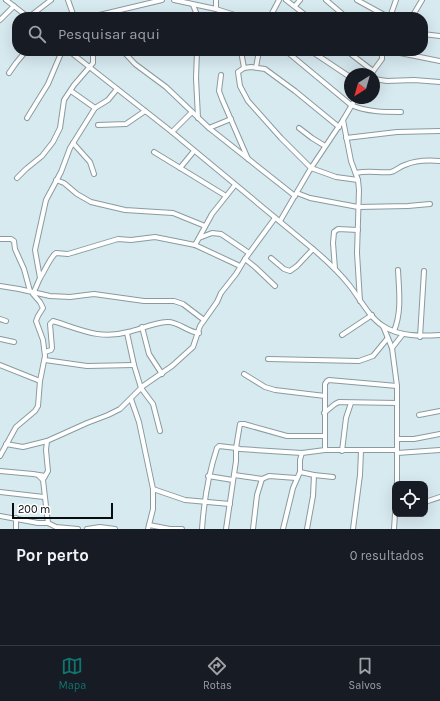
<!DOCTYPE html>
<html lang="pt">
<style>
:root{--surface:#171b24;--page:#20242c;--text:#f1f3f6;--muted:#9ea1a6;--line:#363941;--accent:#0f766e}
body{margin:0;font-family:Karla,sans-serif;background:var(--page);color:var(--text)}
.controls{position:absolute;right:12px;bottom:12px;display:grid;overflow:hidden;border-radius:8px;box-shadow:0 4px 16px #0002}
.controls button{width:36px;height:36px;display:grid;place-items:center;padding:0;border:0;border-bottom:1px solid var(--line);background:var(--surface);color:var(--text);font:20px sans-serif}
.compass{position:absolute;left:344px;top:68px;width:36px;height:36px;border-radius:50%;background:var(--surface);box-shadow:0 4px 16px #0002;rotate:217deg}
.scale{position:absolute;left:12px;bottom:10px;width:101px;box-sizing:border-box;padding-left:4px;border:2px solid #070c0e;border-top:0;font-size:11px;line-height:14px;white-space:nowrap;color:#070c0e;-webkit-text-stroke:3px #fff;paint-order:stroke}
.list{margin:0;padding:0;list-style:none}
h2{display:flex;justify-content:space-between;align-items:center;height:52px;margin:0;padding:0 16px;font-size:17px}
h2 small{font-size:13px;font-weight:400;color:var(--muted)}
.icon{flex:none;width:22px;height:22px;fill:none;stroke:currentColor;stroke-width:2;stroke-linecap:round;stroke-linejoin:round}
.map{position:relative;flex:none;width:440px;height:529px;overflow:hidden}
.search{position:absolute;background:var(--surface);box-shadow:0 4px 16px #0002;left:12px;right:12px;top:12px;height:44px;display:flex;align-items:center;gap:10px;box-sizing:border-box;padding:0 14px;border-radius:16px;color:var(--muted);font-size:15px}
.sheet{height:116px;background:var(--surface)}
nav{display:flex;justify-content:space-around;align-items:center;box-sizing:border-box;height:56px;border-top:1px solid var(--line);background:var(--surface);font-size:11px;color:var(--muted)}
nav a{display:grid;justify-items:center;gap:2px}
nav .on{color:var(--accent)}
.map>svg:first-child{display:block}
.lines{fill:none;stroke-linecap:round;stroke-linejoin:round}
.minor-casing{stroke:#899ba0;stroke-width:6}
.minor{stroke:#fff;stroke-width:4}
</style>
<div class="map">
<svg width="440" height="529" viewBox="0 0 440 529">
<rect width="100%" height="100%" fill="#d7eaf0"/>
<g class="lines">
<defs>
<g id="minor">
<path d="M 6,0 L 28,17"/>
<path d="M 68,0 L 74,17"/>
<path d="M 174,0 L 216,9 L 241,17"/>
<path d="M 286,0 L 308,17"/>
<path d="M 326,0 L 346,17"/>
<path d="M 357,0 L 388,17"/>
<path d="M 193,5 L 198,17"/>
<path d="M 295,6 L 300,0"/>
<path d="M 216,9 L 216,0"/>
<path d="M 29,17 L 51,0"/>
<path d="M 91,17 L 162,0"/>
<path d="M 270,17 L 279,0"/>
<path d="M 390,17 L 396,0"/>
<path d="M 412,17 L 422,0"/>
<path d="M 0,20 L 14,6"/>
<path d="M 423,34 L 440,36"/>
<path d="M 69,51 L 172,132 L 313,249 C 326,260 339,272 350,286 C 360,299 369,317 383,326 C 400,337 421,336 440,335"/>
<path d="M 123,51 L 135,64 L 166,87 L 209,128 L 295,196"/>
<path d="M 197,51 L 196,78 L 198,118"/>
<path d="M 241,51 L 244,68"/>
<path d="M 286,51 L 351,105 C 367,112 384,112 401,112"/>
<path d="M 311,51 L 350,77"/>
<path d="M 347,51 L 373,71"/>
<path d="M 390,51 L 440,61"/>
<path d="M 256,67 L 259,51"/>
<path d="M 9,73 L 16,63 L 26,51"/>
<path d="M 371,74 L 382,59 L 382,51"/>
<path d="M 221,75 L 219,91 L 222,99 L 248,159"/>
<path d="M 374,79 L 387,81 L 414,80 L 440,82"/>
<path d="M 71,91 L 95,108"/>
<path d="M 27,118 L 48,84 L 62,51"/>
<path d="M 343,120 L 351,161 L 358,180 L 359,190 L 357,253 L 360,301"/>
<path d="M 98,125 L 126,124 L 145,111"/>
<path d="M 339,127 L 295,91 L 265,69 L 251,67 L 244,68 L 238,72 L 240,86 L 248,101 L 281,138 L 311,168 L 336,177 L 358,180"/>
<path d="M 209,128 L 231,119"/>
<path d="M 299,128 L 312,138 L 325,146"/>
<path d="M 172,132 L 192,112"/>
<path d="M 346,138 L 397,132 L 440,131"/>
<path d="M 73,143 L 90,162 L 94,174"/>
<path d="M 154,152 L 226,196"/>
<path d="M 180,168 L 194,151"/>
<path d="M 356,173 C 368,170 378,173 391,172 C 396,171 400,166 405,165 C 416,160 428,160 440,161"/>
<path d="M 17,178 L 26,169 L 42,156 L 53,142 L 60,128 L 64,100 L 74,85 L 93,63 L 93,51"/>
<path d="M 56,180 L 64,183 L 77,194 L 91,202 L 125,210 L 173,213 L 205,226"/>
<path d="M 297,193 L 310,198 L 358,207 L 408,206 L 430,204"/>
<path d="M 280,221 L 311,168 L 343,120 L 356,98"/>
<path d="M 199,238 L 212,233 L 221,234 L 249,253"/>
<path d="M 0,239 L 11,239 L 14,241 L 15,249 L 24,269 L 30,291"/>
<path d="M 195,245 L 212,214 L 235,185"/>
<path d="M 271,258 L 284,269 L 290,271 L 297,266 L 313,249"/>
<path d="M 245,259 L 255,267 L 275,286"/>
<path d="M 335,269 L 333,243 L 334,232 L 338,229 L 358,230"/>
<path d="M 40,278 C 45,271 50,257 56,253 L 68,254 L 118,239 L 131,240 L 155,237 L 195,245 L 240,266"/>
<path d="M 0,286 L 19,289 L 50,296 L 70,297 L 94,294 L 144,301 L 174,301 L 183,304 L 204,320"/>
<path d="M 0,319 L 6,321"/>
<path d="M 383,326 L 392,348 L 397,386 L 397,484"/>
<path d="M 142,327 L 149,354 L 162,374"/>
<path d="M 394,331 C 402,312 399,290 398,270"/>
<path d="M 127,333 L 134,365 L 141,388 L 153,404 L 160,431"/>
<path d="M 342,335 L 372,315"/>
<path d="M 420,337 L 424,271"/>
<path d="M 0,339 L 14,342"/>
<path d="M 392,348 L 403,334"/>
<path d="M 45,352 L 51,350 L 52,348 L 50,324 L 53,321 C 80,329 99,340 128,332 C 141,329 153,323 167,322 C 178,321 187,332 199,333"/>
<path d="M 268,359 L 359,361 L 373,356 L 387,339"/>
<path d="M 45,360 L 87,366 L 134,365"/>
<path d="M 0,365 L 40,381"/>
<path d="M 244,374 L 265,387 L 275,390 L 325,396 L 325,450"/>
<path d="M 325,396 L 325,384 L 327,381 L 329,380 L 397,386"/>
<path d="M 131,399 L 139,422 L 153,489 L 153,509 L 148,529"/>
<path d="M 324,413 L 335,404 L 339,402 L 397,403"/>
<path d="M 419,415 L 440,411"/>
<path d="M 397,439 L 414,439 L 440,434"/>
<path d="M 6,444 L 23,447 L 47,441 L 87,423 L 108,415 L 120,409 L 143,386 L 172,366 L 193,347 L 200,326 L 217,302 L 221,293 L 236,274 L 245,259 L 275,218"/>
<path d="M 342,451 L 346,418 L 351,403"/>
<path d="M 397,453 L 440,450"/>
<path d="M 0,456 L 16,427 L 35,411 L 38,406 L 40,381 L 45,356 L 43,340 L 36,321 L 38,316 L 43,308 L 40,302 L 33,294 L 40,278 L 35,250 L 46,200 L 61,172 L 70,148 L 95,108 L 108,100 L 117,89"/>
<path d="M 0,471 L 33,474 L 45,476"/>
<path d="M 300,472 L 314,475 L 333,477"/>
<path d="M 234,475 L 262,479"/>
<path d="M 39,476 L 43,480 L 48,523 L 56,527 L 78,529"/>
<path d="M 208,476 L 233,480"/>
<path d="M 44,478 L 48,471 L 46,450 L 47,441"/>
<path d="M 153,489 L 185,500 L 230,504"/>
<path d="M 0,492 L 44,497"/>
<path d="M 425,502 L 440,497"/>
<path d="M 0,516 L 38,523 L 48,523"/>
<path d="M 149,525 L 170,529 L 182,529"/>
<path d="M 16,529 L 16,518"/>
<path d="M 87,529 L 100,527 L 115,529"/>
<path d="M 202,529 C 204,501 208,475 217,448 L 219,446 L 236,448 L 240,424 L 244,424 L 287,436 L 325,436"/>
<path d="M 226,529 L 236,461 L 236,448 L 240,449 L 302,453 L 325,450 L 397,450"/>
<path d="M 253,529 L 257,495 L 262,479 L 269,476 L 296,478"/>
<path d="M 283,529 L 293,488 L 300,472 L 300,460 L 302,453"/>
<path d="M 307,529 L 313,496 L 314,475"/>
<path d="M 353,529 L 360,475 L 361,451"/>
<path d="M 394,529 L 395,514"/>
</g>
</defs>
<use href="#minor" class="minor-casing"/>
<use href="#minor" class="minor"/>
</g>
</svg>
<div class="controls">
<button><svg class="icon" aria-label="locate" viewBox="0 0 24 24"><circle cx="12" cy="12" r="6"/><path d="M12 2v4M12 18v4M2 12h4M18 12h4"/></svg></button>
</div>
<svg class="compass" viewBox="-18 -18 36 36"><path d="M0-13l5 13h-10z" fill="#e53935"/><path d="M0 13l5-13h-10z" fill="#9ea1a6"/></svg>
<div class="scale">200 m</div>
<div class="search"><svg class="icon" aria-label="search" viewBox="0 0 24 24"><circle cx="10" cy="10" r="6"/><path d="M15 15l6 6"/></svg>Pesquisar aqui</div>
</div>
<section class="sheet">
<h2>Por perto<small>0 resultados</small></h2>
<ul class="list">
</ul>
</section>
<nav>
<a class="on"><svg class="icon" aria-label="map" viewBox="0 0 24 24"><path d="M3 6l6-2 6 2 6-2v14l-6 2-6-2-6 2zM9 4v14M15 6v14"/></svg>Mapa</a>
<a><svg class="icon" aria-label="directions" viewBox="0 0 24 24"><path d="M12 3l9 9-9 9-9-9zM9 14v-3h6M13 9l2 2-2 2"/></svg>Rotas</a>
<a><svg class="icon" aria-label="saved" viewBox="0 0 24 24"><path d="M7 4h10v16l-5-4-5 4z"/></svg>Salvos</a>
</nav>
